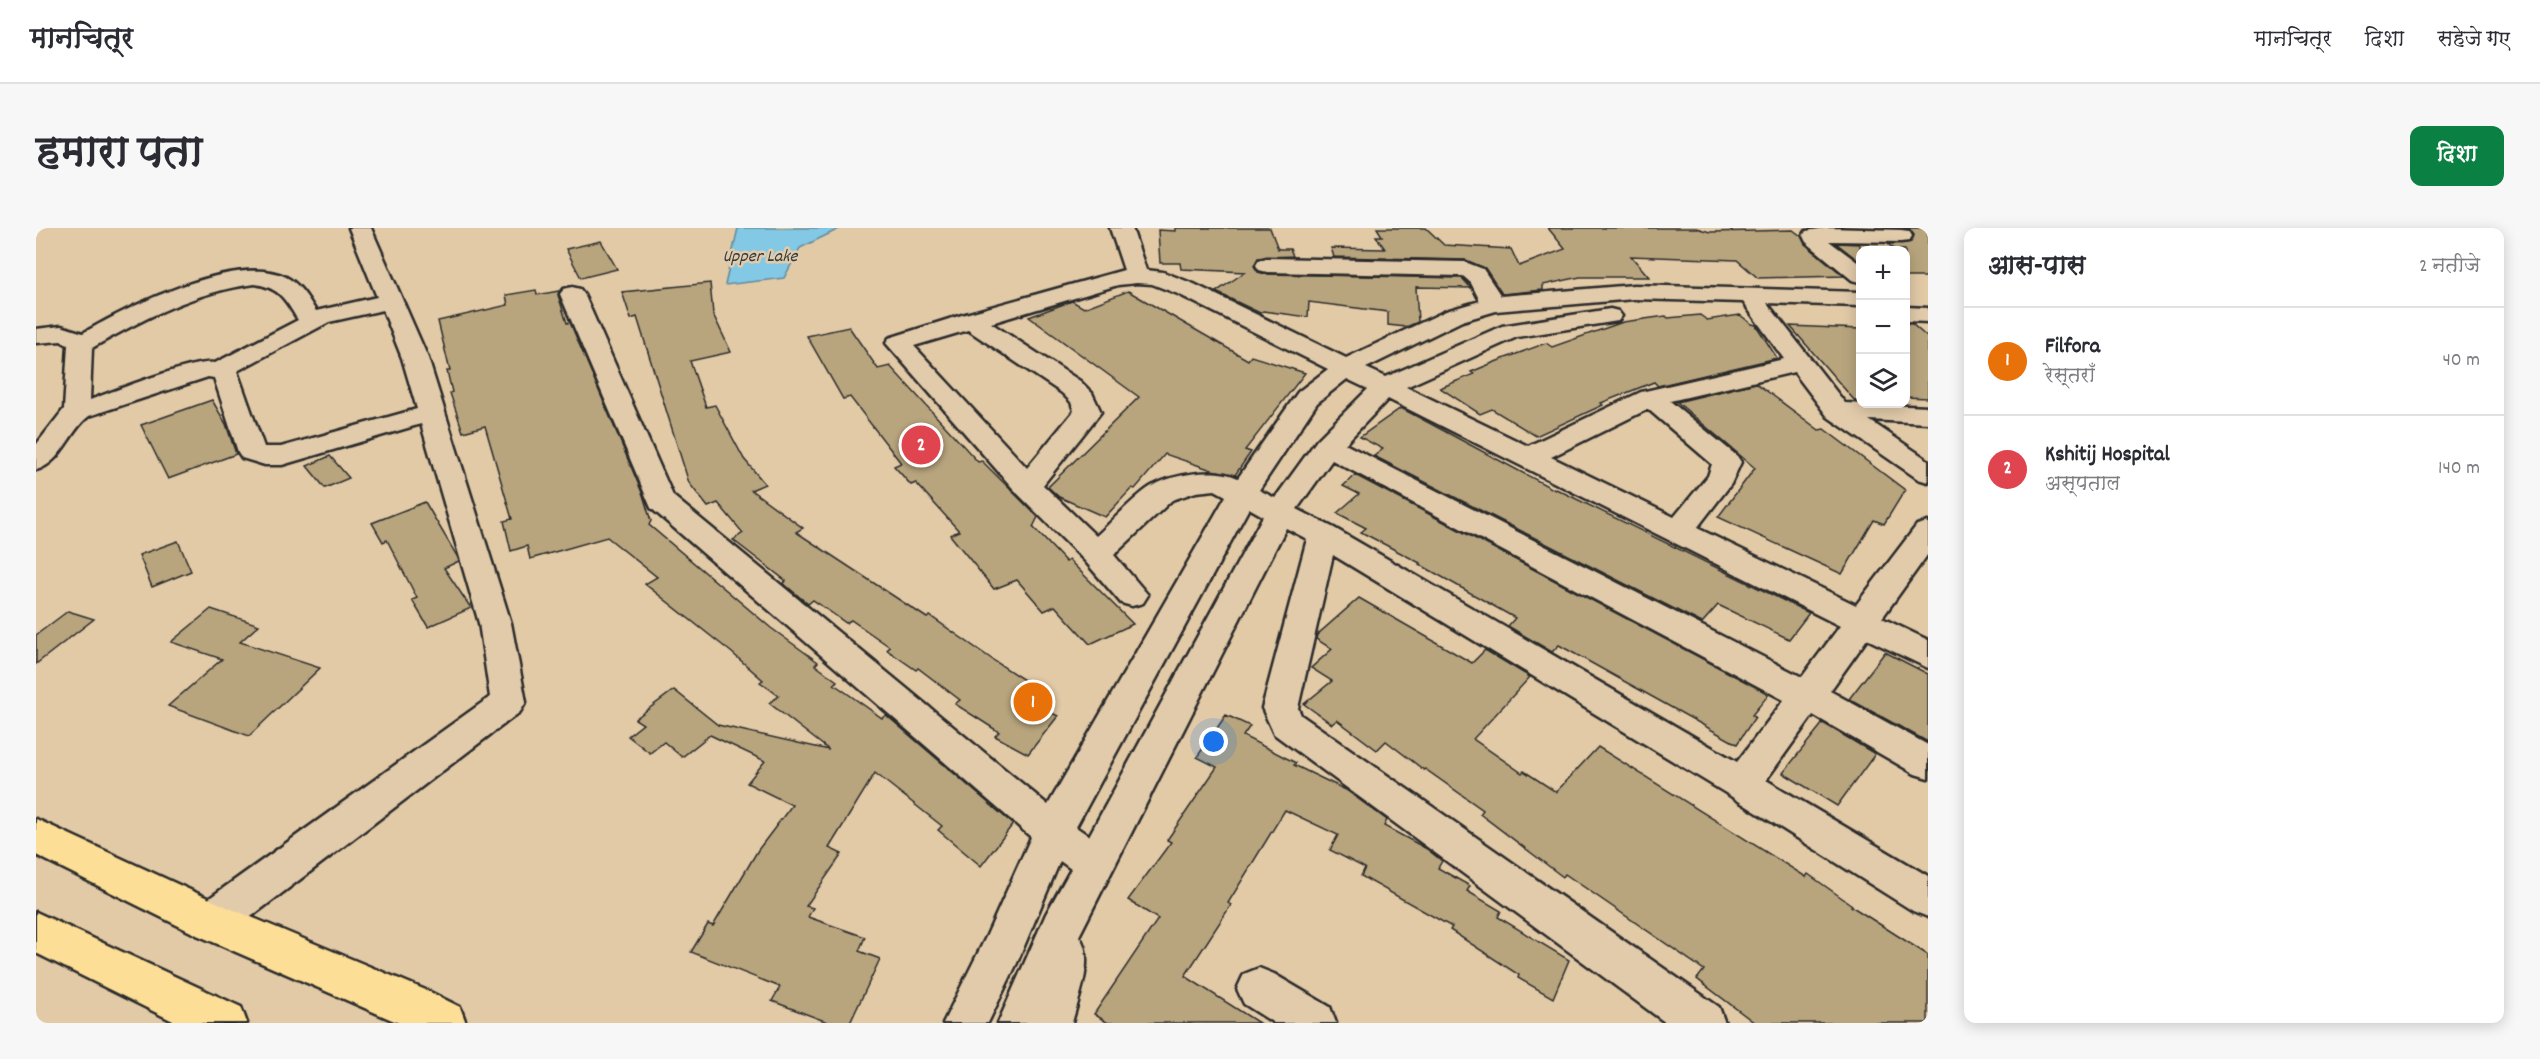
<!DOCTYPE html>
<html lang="hi">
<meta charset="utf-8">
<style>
:root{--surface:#fff;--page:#f7f7f7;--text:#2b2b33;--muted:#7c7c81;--line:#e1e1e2;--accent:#0b8043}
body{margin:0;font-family:Dekko,"Playpen Sans Deva",sans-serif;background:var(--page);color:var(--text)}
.controls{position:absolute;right:18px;top:18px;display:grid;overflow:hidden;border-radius:12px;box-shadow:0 3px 15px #0003}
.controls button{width:54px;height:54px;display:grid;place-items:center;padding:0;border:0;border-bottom:2px solid var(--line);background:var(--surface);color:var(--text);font:30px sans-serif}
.you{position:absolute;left:1178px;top:514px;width:21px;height:21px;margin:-15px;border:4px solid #fff;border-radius:50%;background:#1a73e8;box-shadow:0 0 0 9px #1a73e833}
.badge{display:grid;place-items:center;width:39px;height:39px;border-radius:50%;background:var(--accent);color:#fff;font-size:20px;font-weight:700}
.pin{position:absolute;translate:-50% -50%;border:3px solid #fff;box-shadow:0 2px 6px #0006}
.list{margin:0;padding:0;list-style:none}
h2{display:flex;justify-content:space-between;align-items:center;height:78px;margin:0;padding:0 24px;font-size:26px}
h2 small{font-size:20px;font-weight:400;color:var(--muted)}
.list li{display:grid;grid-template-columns:39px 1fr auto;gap:18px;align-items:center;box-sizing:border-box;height:108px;padding:0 24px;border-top:2px solid var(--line)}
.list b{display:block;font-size:22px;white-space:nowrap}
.list p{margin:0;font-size:20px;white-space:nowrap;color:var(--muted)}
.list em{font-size:20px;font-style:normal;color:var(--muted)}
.icon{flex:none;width:33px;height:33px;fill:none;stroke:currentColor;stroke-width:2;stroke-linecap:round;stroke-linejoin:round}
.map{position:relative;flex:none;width:1892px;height:795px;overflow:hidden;border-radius:12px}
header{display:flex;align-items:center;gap:36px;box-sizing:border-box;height:84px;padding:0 30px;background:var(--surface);border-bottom:2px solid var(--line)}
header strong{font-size:28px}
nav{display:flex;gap:33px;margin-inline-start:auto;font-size:21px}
.intro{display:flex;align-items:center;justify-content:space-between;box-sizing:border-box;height:144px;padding:0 36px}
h1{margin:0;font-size:42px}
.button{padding:15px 27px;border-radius:12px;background:var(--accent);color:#fff;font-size:21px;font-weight:700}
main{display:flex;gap:36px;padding:0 36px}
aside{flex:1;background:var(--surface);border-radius:12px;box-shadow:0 3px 15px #0003}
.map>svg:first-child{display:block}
.water{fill:#83c8e4;stroke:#60899a;stroke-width:1.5}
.building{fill:#b8a57e;stroke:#2b2b2b;stroke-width:1.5}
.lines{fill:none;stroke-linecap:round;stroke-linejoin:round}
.minor-casing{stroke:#2b2b2b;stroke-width:5}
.major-casing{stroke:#2b2b2b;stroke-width:5}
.minor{fill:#e2cbab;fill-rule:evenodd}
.major{fill:#fdde96;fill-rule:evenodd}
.labels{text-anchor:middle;stroke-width:5;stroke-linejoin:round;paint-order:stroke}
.far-water-label{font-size:18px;font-style:italic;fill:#343b3e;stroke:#e2cbab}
</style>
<header>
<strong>मानचित्र</strong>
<nav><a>मानचित्र</a><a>दिशा</a><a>सहेजे गए</a></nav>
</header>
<div class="intro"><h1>हमारा पता</h1><a class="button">दिशा</a></div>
<main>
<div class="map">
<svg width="1892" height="795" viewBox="0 0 1892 795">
<rect width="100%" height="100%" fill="#e2caa7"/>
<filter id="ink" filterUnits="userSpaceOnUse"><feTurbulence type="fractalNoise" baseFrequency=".0167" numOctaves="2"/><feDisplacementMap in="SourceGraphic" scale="12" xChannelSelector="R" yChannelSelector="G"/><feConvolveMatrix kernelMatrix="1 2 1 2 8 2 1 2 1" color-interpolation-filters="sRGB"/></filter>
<g filter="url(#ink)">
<path class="water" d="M 702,0 L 805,0 L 764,20 L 748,50 L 689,57 Z"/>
<g class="building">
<path d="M 1139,0 L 1234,0 L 1242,21 L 1254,21 L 1257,28 L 1222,30 L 1218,38 L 1222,44 L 1230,46 L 1426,50 L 1435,60 L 1380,59 L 1382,94 L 1370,99 L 1352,97 L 1352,84 L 1273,74 L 1272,89 L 1227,83 L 1224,85 L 1180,64 L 1209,44 L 1145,41 L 1144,35 L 1124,35 L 1122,2 L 1139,3 Z"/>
<path d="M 1341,0 L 1390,0 L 1408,17 L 1475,21 L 1483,38 L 1529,21 L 1512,0 L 1660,0 L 1674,4 L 1757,2 L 1765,8 L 1769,16 L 1808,48 L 1722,50 L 1701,32 L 1595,28 L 1613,49 L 1544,49 L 1507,57 L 1507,62 L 1466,66 L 1449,40 L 1430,32 L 1298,29 L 1295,20 L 1349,21 L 1340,8 L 1346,8 Z"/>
<path d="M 1867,0 L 1892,0 L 1892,49 L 1869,49 L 1869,22 L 1859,22 L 1852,16 L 1875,14 L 1878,7 L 1873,1 Z"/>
<path d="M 565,13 L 581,41 L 545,50 L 530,21 Z"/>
<path d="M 1800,15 L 1824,16 L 1824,34 Z"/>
<path d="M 674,55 L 677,86 L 695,124 L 654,133 L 670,179 L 679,177 L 708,231 L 729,256 L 715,262 L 767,300 L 760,304 L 891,390 L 894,388 L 960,434 L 999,459 L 987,471 L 1022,488 L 992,526 L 959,508 L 963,504 L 919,476 L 924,472 L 882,440 L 880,442 L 851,422 L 854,419 L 815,392 L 810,395 L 777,372 L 772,376 L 747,355 L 750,353 L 697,312 L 707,305 L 682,275 L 672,279 L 653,255 L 601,89 L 595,91 L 586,64 Z"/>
<path d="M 500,62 L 501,67 L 523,63 L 522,67 L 531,95 L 534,94 L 607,267 L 615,293 L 613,297 L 735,400 L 782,434 L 779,437 L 801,453 L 798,456 L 846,490 L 850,487 L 977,596 L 945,638 L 902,602 L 906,598 L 839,545 L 793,620 L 806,626 L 770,678 L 777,680 L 772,689 L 829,709 L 823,723 L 844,731 L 814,795 L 794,795 L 736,773 L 744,759 L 655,724 L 672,696 L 677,698 L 722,622 L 756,577 L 711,555 L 729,533 L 674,507 L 646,529 L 628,514 L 614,525 L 592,508 L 607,496 L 599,491 L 638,462 L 682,497 L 793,522 L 733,475 L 743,468 L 724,454 L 727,452 L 695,424 L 609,356 L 621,349 L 571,309 L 494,331 L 491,318 L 475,323 L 468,293 L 476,291 L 449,198 L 427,204 L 414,165 L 416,164 L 411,143 L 414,143 L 402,93 L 472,77 L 470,67 Z"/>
<path d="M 1092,63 L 1212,132 L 1215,128 L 1269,145 L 1209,222 L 1215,224 L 1199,247 L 1176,242 L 1129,226 L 1099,261 L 1096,260 L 1069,289 L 1023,269 L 1012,259 L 1103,169 L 993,89 L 1036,73 L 1048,80 Z"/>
<path d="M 1664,87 L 1671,92 L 1704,87 L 1716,96 L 1720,97 L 1741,130 L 1622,158 L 1618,154 L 1565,175 L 1567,177 L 1500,208 L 1456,181 L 1444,186 L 1404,160 L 1438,146 L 1435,144 L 1459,134 L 1510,115 L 1516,119 L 1587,94 L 1630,88 L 1632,90 Z"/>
<path d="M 1869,95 L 1876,96 L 1892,110 L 1892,170 L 1869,169 Z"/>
<path d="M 1754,98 L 1824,101 L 1824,173 L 1819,173 Z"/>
<path d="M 813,99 L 842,141 L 854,138 L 942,234 L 946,233 L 1002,289 L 997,299 L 1030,334 L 1033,332 L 1097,396 L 1054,416 L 1019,378 L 1008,383 L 981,352 L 958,361 L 914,307 L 923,303 L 880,255 L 875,257 L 858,238 L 865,235 L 814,169 L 807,171 L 771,108 Z"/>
<path d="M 1720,155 L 1783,202 L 1788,201 L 1869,262 L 1848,296 L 1838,292 L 1806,346 L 1682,289 L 1719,240 L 1641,174 Z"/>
<path d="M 176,172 L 190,196 L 200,226 L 132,251 L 105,197 Z"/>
<path d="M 1365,180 L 1519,262 L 1520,261 L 1773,385 L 1753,411 L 1682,377 L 1666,395 L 1338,228 L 1347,221 L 1324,209 Z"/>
<path d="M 294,228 L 313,250 L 289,260 L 271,238 Z"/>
<path d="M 1319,247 L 1733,466 L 1716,487 L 1719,489 L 1701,516 L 1523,417 L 1516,424 L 1472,398 L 1479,390 L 1383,336 L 1384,335 L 1325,304 L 1330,300 L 1301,285 L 1323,266 L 1307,258 Z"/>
<path d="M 389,274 L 421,328 L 423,333 L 408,340 L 435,380 L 392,399 L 376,372 L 381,370 L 351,312 L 347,314 L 336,295 Z"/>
<path d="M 142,313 L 155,343 L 116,359 L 103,327 Z"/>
<path d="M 1323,370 L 1436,435 L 1449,422 L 1494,449 L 1437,511 L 1486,545 L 1488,543 L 1520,564 L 1562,519 L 1770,649 L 1772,646 L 1816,677 L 1815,678 L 1892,727 L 1892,795 L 1719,795 L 1661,751 L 1668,742 L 1529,646 L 1527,649 L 1444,586 L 1447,582 L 1389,541 L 1388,542 L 1350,513 L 1341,522 L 1301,492 L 1296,496 L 1268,476 L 1296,453 L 1275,440 L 1296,421 L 1280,411 L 1281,407 Z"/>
<path d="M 175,381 L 223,397 L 204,414 L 284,440 L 213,508 L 132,478 L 186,431 L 135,414 Z"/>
<path d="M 32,383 L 58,391 L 0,436 L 0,407 Z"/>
<path d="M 1849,424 L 1892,446 L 1892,514 L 1813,471 Z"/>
<path d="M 1190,487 L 1214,498 L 1207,508 L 1260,535 L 1258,537 L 1310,562 L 1351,592 L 1348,598 L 1391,621 L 1406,633 L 1402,640 L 1434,658 L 1431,663 L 1465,683 L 1462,689 L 1533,732 L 1517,770 L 1482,750 L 1483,747 L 1414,702 L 1416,699 L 1325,648 L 1329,640 L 1294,622 L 1302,607 L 1249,582 L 1192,675 L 1195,677 L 1149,748 L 1223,795 L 1072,795 L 1058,786 L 1122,691 L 1092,672 L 1135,614 L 1131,612 L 1181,539 L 1161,529 Z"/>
<path d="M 1787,495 L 1839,526 L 1801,578 L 1747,545 Z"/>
</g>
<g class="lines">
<defs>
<g id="minor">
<path d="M 313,0 L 335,0 L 392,130 L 475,395 L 490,474 L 484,484 L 191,707 L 176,712 L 161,707 L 155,693 L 161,679 L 454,469 L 443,395 L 385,196 L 246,237 L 229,237 L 206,230 L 202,224 L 178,150 L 172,149 L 53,188 C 33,203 26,235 0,242 L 0,217 L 28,181 L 32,117 L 25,113 L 0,115 L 0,101 L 25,98 L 47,105 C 92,79 201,24 250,49 C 264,56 272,71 280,83 L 341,69 ZM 219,56 C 244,60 249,71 262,92 L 179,135 C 158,131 78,163 54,172 L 56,120 C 107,91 160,63 219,56 ZM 347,82 L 366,130 L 381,181 L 245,219 L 228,219 L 201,143 L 293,94 Z"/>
<path d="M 1074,0 L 1096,0 L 1110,42 L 1127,44 L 1158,56 L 1310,130 L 1410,83 L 1444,73 L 1435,55 L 1427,48 L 1231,44 L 1223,42 L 1220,37 L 1223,32 L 1231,30 L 1429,34 L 1447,41 L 1465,68 L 1598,57 L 1824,64 L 1824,78 L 1731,75 L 1809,175 L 1892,179 L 1892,195 L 1833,192 L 1892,232 L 1892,254 L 1882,251 L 1792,189 L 1758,144 L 1634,173 L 1701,228 L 1705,234 L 1695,256 L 1661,300 L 1820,377 L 1881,297 L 1892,294 L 1892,326 L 1846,390 L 1892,412 L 1892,440 L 1831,411 L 1794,463 L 1892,517 L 1892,550 L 1879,546 L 1777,487 L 1730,552 L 1892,648 L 1892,689 L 1877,683 L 1693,567 L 1297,327 L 1262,480 L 1265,487 L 1683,779 L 1689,795 L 1630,795 L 1238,506 L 1226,480 L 1271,311 L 1250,300 L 1043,708 C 1060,731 1042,770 1036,795 L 962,795 L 1010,686 L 1035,641 L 1024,633 L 981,735 L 952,795 L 907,795 L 951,707 L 995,609 L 615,280 L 524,66 L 528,61 L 536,59 L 544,61 L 548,66 L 637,268 L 1012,577 L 1190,268 L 1179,262 L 1160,264 L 1136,272 L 1078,327 L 1112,367 L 1107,375 L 1096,378 L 1085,375 L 1049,333 L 981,265 L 850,115 L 853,110 L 926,87 L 1088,42 ZM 1101,55 L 1116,56 L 1142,66 L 1292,141 L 1262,164 L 1202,250 C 1179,239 1138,246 1116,258 C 1101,266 1074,296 1060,308 L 1007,257 L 1065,184 L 1056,165 L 1044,153 L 955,95 L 1082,57 ZM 1598,71 L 1707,74 L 1748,131 L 1605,164 L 1492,218 L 1370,159 L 1481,109 L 1582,93 L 1586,88 L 1582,83 L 1574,81 L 1466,98 L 1350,149 L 1330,140 L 1426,93 L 1460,83 ZM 932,102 L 1026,165 L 1035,174 L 1038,183 L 991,240 L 878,118 ZM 1311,151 L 1332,161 L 1281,212 L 1239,270 L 1223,262 L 1281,175 ZM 1352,171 L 1804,398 L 1766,449 L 1309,216 ZM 1612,181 L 1676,236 L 1672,248 L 1638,289 L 1515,229 ZM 1296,232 L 1748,472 L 1701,534 L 1298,300 L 1261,281 ZM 1213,280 L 1227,288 L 1053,608 L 1040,599 Z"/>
<path d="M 1790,0 L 1865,2 L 1873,3 L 1876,8 L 1873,13 L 1865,14 L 1793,13 L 1824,36 L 1824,54 L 1816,52 L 1770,14 L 1767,8 L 1770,3 Z"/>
<path d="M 1870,79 L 1892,80 L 1892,94 L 1870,93 Z"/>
<path d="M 1223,740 L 1238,746 L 1294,779 L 1300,795 L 1238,795 L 1208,776 L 1201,761 L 1208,746 Z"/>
</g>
<g id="major">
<path d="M 0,591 L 191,679 L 392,763 L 424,779 L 430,795 L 363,795 L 161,707 L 0,627 Z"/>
<path d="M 0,684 L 205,779 L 211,795 L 141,795 L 0,725 Z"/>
</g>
</defs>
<use href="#minor" class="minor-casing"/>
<use href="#major" class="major-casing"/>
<use href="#minor" class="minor"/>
<use href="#major" class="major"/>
</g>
</g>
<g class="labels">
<g class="far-water-label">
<text x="724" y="33">Upper Lake</text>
</g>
</g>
</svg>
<div class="controls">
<button>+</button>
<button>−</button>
<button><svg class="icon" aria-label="layers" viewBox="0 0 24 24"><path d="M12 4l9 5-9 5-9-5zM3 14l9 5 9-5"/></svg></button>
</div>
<div class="you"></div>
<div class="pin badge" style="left:997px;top:474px;background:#e8710a">1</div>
<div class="pin badge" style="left:885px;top:217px;background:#e0444e">2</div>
</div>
<aside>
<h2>आस-पास<small>2 नतीजे</small></h2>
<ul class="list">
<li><span class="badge" style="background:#e8710a">1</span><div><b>Filfora</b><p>रेस्तराँ</p></div><em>40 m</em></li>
<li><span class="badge" style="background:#e0444e">2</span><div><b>Kshitij Hospital</b><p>अस्पताल</p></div><em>140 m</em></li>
</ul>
</aside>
</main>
